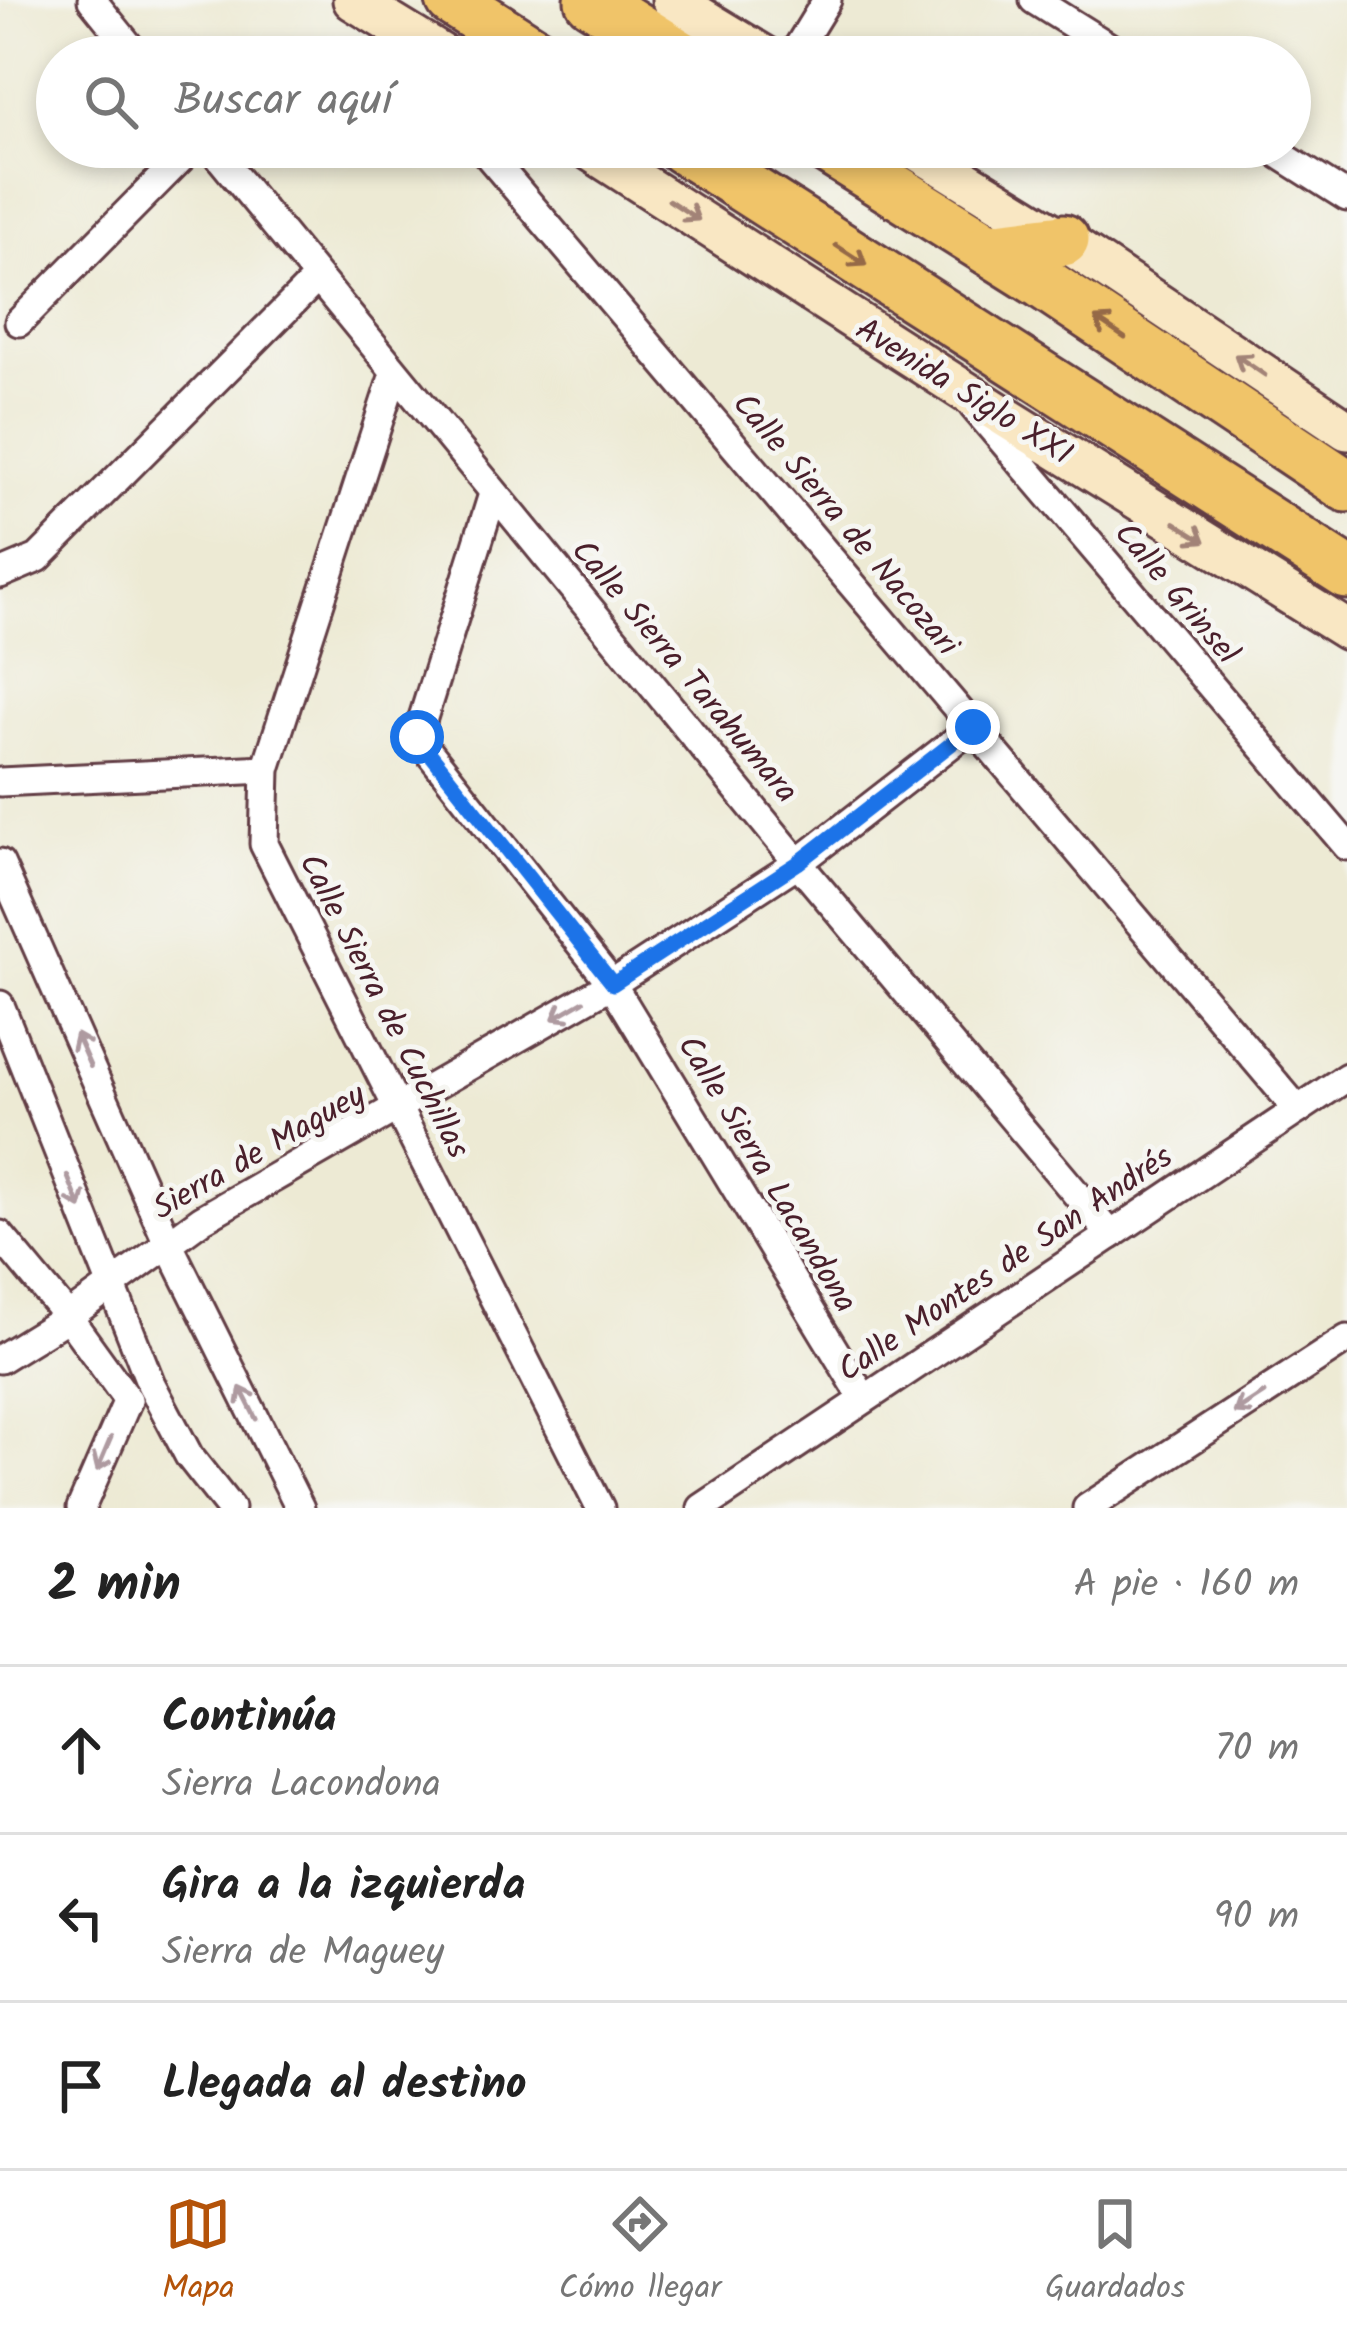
<!DOCTYPE html>
<html lang="es">
<meta charset="utf-8">
<style>
:root{--surface:#fff;--page:#f2f2f2;--text:#222;--muted:#767676;--line:#e0e0e0;--accent:#b45309}
body{margin:0;font-family:Kalam,sans-serif;background:var(--page);color:var(--text)}
.stop{position:absolute;width:36px;height:36px;margin:-27px;border:9px solid #1a73e8;border-radius:50%;background:#fff}
.stop.end{background:#1a73e8;border-color:#fff;box-shadow:0 3px 12px #0008}
.list{margin:0;padding:0;list-style:none}
h2{display:flex;justify-content:space-between;align-items:center;height:156px;margin:0;padding:0 48px;font-size:51px}
h2 small{font-size:39px;font-weight:400;color:var(--muted)}
.list li{display:grid;grid-template-columns:78px 1fr auto;gap:36px;align-items:center;box-sizing:border-box;height:168px;padding:0 48px;border-top:3px solid var(--line)}
.list b{display:block;font-size:45px;white-space:nowrap}
.list p{margin:0;font-size:39px;white-space:nowrap;color:var(--muted)}
.list em{font-size:39px;font-style:normal;color:var(--muted)}
.icon{flex:none;width:66px;height:66px;fill:none;stroke:currentColor;stroke-width:2;stroke-linecap:round;stroke-linejoin:round}
.map{position:relative;flex:none;width:1347px;height:1508px;overflow:hidden}
.search{position:absolute;background:var(--surface);box-shadow:0 6px 18px #0003;left:36px;right:36px;top:36px;height:132px;display:flex;align-items:center;gap:30px;box-sizing:border-box;padding:0 42px;border-radius:66px;color:var(--muted);font-size:45px}
.sheet{height:660px;background:var(--surface)}
nav{display:flex;justify-content:space-around;align-items:center;box-sizing:border-box;height:168px;border-top:3px solid var(--line);background:var(--surface);font-size:33px;color:var(--muted)}
nav a{display:grid;justify-items:center;gap:6px}
nav .on{color:var(--accent)}
.map>svg:first-child{display:block}
.lines{fill:none;stroke-linecap:round;stroke-linejoin:round}
.street-casing{stroke:#623d44;stroke-width:33}
.secondary-casing{stroke:#623d44;stroke-width:45}
.highway-casing{stroke:#623d44;stroke-width:57}
.street{stroke:#fff;stroke-width:27}
.secondary{stroke:#f9e7c3;stroke-width:39}
.highway{stroke:#f0c469;stroke-width:51}
.oneway{stroke:#a28377}
.oneway2{stroke:#956947}
.oneway3{stroke:#ae9aa0}
.route{stroke:#1a73e8;stroke-width:15}
.labels{text-anchor:middle;stroke-width:10;stroke-linejoin:round;paint-order:stroke}
.street-label{font-size:33px;fill:#4a1f2b;stroke:#f6f6f2}
</style>
<div class="map">
<svg width="1347" height="1508" viewBox="0 0 1347 1508">
<rect width="100%" height="100%" fill="#f6f6f2"/>
<filter id="ink" filterUnits="userSpaceOnUse"><feTurbulence type="fractalNoise" baseFrequency=".00833" numOctaves="2"/><feDisplacementMap in="SourceGraphic" scale="24" xChannelSelector="R" yChannelSelector="G"/><feConvolveMatrix kernelMatrix="1 2 1 2 8 2 1 2 1" color-interpolation-filters="sRGB"/></filter>
<filter id="wash" filterUnits="userSpaceOnUse"><feTurbulence type="fractalNoise" baseFrequency=".004" numOctaves="4" result="noise"/><feDisplacementMap in="SourceGraphic" scale="48" xChannelSelector="R" yChannelSelector="G"/><feGaussianBlur stdDeviation="2.7" result="paint"/><feColorMatrix in="noise" values="0 0 0 0 0 0 0 0 0 0 0 0 0 0 0 0 0 1.4 0 .05"/><feComposite in="paint" operator="in"/></filter>
<g filter="url(#wash)">
<rect width="100%" height="100%" fill="#edead4"/>
</g>
<g filter="url(#ink)">
<g class="lines">
<defs>
<g id="street">
<path d="M 92,0 L 138,57"/>
<path d="M 1034,0 L 1125,57"/>
<path d="M 792,57 L 827,0"/>
<path d="M 211,147 L 798,863 L 1111,1235"/>
<path d="M 481,147 L 1298,1110"/>
<path d="M 1268,147 L 1347,197"/>
<path d="M 19,322 L 192,147"/>
<path d="M 394,374 L 266,769 L 264,844 L 600,1508"/>
<path d="M 973,406 L 1347,846"/>
<path d="M 493,494 L 417,737 L 612,984 L 864,1399"/>
<path d="M 0,574 L 38,558 L 316,279"/>
<path d="M 0,782 L 266,769"/>
<path d="M 0,863 L 168,1243 L 300,1508"/>
<path d="M 0,1005 L 151,1384 L 189,1456 L 230,1508"/>
<path d="M 0,1235 L 68,1317 L 128,1400"/>
<path d="M 0,1359 L 68,1317 L 202,1219 L 612,984 L 798,863 L 973,727"/>
<path d="M 81,1508 L 128,1400"/>
<path d="M 702,1508 L 1347,1077"/>
<path d="M 1087,1508 L 1347,1339"/>
</g>
<g id="secondary">
<path d="M 353,0 L 446,57"/>
<path d="M 672,0 L 766,57"/>
<path d="M 585,147 L 991,408 L 1347,630"/>
<path d="M 912,147 L 1063,240 L 1347,430"/>
</g>
<g id="highway">
<path d="M 452,0 L 541,57"/>
<path d="M 591,0 L 682,57"/>
<path d="M 682,147 L 1347,573"/>
<path d="M 826,147 L 1043,283 L 1347,486"/>
<path d="M 989,249 L 1063,240"/>
</g>
</defs>
<use href="#street" class="street-casing"/>
<use href="#secondary" class="secondary-casing"/>
<use href="#highway" class="highway-casing"/>
<use href="#street" class="street"/>
<use href="#secondary" class="secondary"/>
<use href="#highway" class="highway"/>
</g>
<defs><path id="oneway-shaft" d="M-6 0H5M1.5-3L5.5 0L1.5 3" fill="none" stroke-width="1.6" stroke-linecap="round" stroke-linejoin="round" transform="scale(3)"/></defs>
<g class="oneway">
<use href="#oneway-shaft" transform="translate(684 210) rotate(33)"/>
<use href="#oneway-shaft" transform="translate(1250 365) rotate(-146)"/>
<use href="#oneway-shaft" transform="translate(1190 532) rotate(32)"/>
</g>
<g class="oneway2">
<use href="#oneway-shaft" transform="translate(851 255) rotate(33)"/>
<use href="#oneway-shaft" transform="translate(1110 328) rotate(-146)"/>
</g>
<g class="oneway3">
<use href="#oneway-shaft" transform="translate(568 1010) rotate(150)"/>
<use href="#oneway-shaft" transform="translate(83 1050) rotate(-114)"/>
<use href="#oneway-shaft" transform="translate(74 1192) rotate(68)"/>
<use href="#oneway-shaft" transform="translate(248 1403) rotate(-117)"/>
<use href="#oneway-shaft" transform="translate(1249 1403) rotate(147)"/>
<use href="#oneway-shaft" transform="translate(104 1454) rotate(113)"/>
</g>
</g>
<g class="lines" filter="url(#ink)">
<path class="route" d="M 417,737 L 613,984 L 798,863 L 973,727"/>
</g>
<g class="labels">
<g class="street-label">
<text transform="translate(965 390) rotate(32)" y="12">Avenida Siglo XXI</text>
<text transform="translate(847 523) rotate(50)" y="12">Calle Sierra de Nacozari</text>
<text transform="translate(1178 592) rotate(50)" y="12">Calle Grinsel</text>
<text transform="translate(686 670) rotate(50)" y="12">Calle Sierra Tarahumara</text>
<text transform="translate(386 1005) rotate(63)" y="12">Calle Sierra de Cuchillas</text>
<text transform="translate(258 1150) rotate(-30)" y="12">Sierra de Maguey</text>
<text transform="translate(769 1173) rotate(59)" y="12">Calle Sierra Lacandona</text>
<text transform="translate(1004 1262) rotate(-34)" y="12">Calle Montes de San Andrés</text>
</g>
</g>
</svg>
<div class="stop" style="left:417px;top:737px"></div>
<div class="stop end" style="left:973px;top:727px"></div>
<div class="search"><svg class="icon" aria-label="search" viewBox="0 0 24 24"><circle cx="10" cy="10" r="6"/><path d="M15 15l6 6"/></svg>Buscar aquí</div>
</div>
<section class="sheet">
<h2>2 min<small>A pie · 160 m</small></h2>
<ul class="list">
<li><svg class="icon" aria-label="ahead" viewBox="0 0 24 24"><path d="M12 20V5M6 11l6-6 6 6"/></svg><div><b>Continúa</b><p>Sierra Lacondona</p></div><em>70 m</em></li>
<li><svg class="icon" aria-label="left" viewBox="0 0 24 24"><path d="M17 20v-9H6M10 6l-5 5 5 5"/></svg><div><b>Gira a la izquierda</b><p>Sierra de Maguey</p></div><em>90 m</em></li>
<li><svg class="icon" aria-label="arrive" viewBox="0 0 24 24"><path d="M6 21V4h12l-3 4 3 4H6"/></svg><div><b>Llegada al destino</b></div></li>
</ul>
</section>
<nav>
<a class="on"><svg class="icon" aria-label="map" viewBox="0 0 24 24"><path d="M3 6l6-2 6 2 6-2v14l-6 2-6-2-6 2zM9 4v14M15 6v14"/></svg>Mapa</a>
<a><svg class="icon" aria-label="directions" viewBox="0 0 24 24"><path d="M12 3l9 9-9 9-9-9zM9 14v-3h6M13 9l2 2-2 2"/></svg>Cómo llegar</a>
<a><svg class="icon" aria-label="saved" viewBox="0 0 24 24"><path d="M7 4h10v16l-5-4-5 4z"/></svg>Guardados</a>
</nav>
